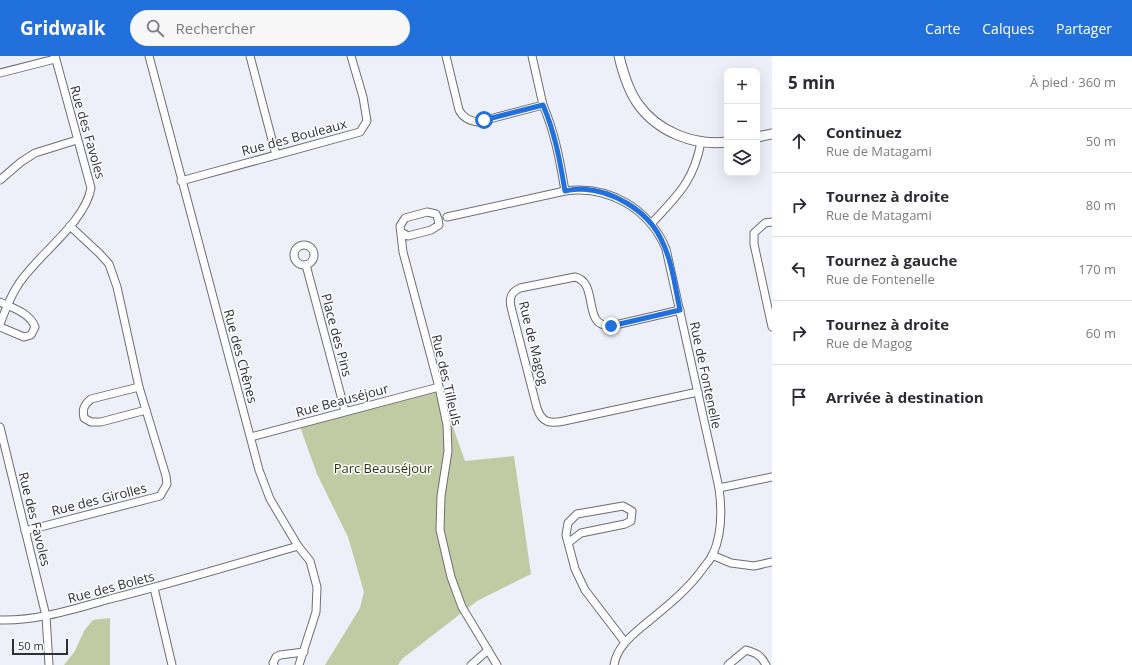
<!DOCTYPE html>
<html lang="fr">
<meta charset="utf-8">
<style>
:root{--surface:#fff;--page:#f7f7f7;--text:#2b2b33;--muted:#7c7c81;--line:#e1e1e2;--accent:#2170db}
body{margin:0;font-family:"Open Sans",sans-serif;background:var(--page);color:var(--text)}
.controls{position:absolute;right:12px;top:12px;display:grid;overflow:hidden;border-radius:8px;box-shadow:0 4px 16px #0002}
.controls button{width:36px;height:36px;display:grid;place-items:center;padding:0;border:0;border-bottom:1px solid var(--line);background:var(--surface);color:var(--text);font:20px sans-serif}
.scale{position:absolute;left:12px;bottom:10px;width:56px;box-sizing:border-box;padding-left:4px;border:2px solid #2f3033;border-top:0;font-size:11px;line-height:14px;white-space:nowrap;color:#2f3033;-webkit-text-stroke:3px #fdfdff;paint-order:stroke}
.stop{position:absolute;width:12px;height:12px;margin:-9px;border:3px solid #2170db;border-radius:50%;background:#fff}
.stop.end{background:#2170db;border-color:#fff;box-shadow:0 1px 4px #0008}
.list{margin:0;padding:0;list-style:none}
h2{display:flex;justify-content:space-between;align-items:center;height:52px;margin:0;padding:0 16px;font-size:17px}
h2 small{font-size:13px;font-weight:400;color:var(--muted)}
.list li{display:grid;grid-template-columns:26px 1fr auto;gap:12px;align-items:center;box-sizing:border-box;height:64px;padding:0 16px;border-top:1px solid var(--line)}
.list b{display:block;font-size:15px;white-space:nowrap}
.list p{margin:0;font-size:13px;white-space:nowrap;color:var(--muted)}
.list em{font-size:13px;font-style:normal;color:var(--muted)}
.icon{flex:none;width:22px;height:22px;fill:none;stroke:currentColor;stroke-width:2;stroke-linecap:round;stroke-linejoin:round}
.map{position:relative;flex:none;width:772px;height:609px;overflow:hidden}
header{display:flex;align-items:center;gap:24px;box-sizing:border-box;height:56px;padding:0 20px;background:var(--accent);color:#fff}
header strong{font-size:19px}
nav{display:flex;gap:22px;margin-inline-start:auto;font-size:14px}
.search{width:280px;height:36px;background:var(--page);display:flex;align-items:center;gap:10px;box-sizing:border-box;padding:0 14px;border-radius:22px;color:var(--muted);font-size:15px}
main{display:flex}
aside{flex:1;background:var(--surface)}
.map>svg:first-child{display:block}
.green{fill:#c0cba3}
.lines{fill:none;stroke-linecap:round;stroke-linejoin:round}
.minor-casing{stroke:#6c6e75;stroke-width:9}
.tertiary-casing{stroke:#6c6e75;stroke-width:11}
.minor{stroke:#fff;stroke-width:7}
.tertiary{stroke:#fff;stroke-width:9}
.route{stroke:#2170db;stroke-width:5}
.labels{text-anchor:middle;stroke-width:3;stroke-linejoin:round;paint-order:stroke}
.street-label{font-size:13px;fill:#2f3033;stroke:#fdfdff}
.park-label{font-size:13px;fill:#303911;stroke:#fdfdff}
</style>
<header>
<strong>Gridwalk</strong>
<div class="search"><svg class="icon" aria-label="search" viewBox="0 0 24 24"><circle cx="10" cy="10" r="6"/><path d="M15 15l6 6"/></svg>Rechercher</div>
<nav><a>Carte</a><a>Calques</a><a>Partager</a></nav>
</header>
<main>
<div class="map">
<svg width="772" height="609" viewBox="0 0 772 609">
<rect width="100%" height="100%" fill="#edf0f8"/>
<g class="green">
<path d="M 439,331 L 465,405 L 514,400 L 531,518 L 477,545 L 402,603 L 398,609 L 325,609 L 360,552 L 364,536 L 348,481 L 317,418 L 299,368 Z"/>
<path d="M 110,562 L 110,609 L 64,609 L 75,595 L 84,575 L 93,564 Z"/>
</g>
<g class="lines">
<defs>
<g id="minor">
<path d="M 149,0 L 259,414 L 270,443 L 298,490 L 310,505 L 317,531 L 316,556 L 299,609"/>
<path d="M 250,0 L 276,99"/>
<path d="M 446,0 L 459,54 C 463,62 469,65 478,66 L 543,49 L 532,0"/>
<path d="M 0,17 L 55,3"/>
<path d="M 543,49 C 555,77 560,105 565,135"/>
<path d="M 0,124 L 21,106 L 35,97 L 77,84"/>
<path d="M 181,125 L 360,76 L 367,65 L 363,41 L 351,0"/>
<path d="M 447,161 L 565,135 C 608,129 649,152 666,193 L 719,432 C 722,454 722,478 713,498 C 711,503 707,507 704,511 C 688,534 666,551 644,569 C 631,580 617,591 614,609"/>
<path d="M 772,166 L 765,167 L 754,177 L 754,188 L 772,271"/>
<path d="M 652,167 C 677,140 694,125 701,86"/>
<path d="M 401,176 L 408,180 L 431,174 L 439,169 L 438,163 L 436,158 L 427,156 L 405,162 L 400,170 L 403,196 L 439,331 L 447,369 L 448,395 L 441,440 L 440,474 L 451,521 L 462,551 L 497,609"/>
<circle cx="304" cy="199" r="10"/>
<path d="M 306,209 L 345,355"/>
<path d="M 0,246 C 13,252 30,257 35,271 L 31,279 L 24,281 L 0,271"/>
<path d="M 680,254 L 611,270 C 581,271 600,227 575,221 L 520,232 C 511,236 509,242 511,251 L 537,352 C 542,367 550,368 564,365 L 698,336"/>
<path d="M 0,268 C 5,255 10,241 18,229 C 37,199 85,167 91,132 L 55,0"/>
<path d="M 139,331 L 91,343 C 84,349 82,353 84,362 L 91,366 L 101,366 L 146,354"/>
<path d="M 0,371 L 46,560 L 49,609"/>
<path d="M 251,381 L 439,331"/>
<path d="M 719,432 L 772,421"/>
<path d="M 25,475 L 160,440 L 167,428 L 166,420 L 139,331 L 117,231 L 109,208 L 99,197 L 70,170"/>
<path d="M 568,487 L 581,477 L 625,468 L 631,465 L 632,455 L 623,450 L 577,458 L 568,467 L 566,479 L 575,513 L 585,534 L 624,585"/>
<path d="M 712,499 L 731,507 L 754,510 L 772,506"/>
<path d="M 154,532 L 172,609"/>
<path d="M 0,564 C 38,565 74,553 110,543 C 173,527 236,508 298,490"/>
<path d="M 274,609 L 273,607 L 276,601 L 280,599 L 304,596"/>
<path d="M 471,609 L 488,594"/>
<path d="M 728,609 L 746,594 C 756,597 761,599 766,609"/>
</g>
<g id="tertiary">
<path d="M 619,0 C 623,17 628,34 638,48 C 658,76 694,90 727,86"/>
<path d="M 757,81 L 772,78"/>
</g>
</defs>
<use href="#minor" class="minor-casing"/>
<use href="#tertiary" class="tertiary-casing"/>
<use href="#minor" class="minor"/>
<use href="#tertiary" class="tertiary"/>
</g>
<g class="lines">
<path class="route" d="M 484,64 L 543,49 C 555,77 560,105 565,135 C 570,134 576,133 581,133 C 612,134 647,154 661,183 C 672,204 675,231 680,254 L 611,270"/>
</g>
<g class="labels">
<g class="street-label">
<text transform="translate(88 76) rotate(74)" y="5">Rue des Favoles</text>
<text transform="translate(294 81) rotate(-15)" y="5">Rue des Bouleaux</text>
<text transform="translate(337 279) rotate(75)" y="5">Place des Pins</text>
<text transform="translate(534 287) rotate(76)" y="5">Rue de Magog</text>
<text transform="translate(241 300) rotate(75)" y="5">Rue des Chênes</text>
<text transform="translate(706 319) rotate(78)" y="5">Rue de Fontenelle</text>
<text transform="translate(447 324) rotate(77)" y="5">Rue des Tilleuls</text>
<text transform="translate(342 344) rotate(-15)" y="5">Rue Beauséjour</text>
<text transform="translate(99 443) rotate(-14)" y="5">Rue des Girolles</text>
<text transform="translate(35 463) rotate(76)" y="5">Rue des Favoles</text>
<text transform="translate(111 531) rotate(-15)" y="5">Rue des Bolets</text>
</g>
<g class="park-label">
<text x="383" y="417">Parc Beauséjour</text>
</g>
</g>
</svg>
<div class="controls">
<button>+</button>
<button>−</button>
<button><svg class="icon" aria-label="layers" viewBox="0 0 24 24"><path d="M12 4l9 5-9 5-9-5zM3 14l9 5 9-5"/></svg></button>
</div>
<div class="scale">50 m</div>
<div class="stop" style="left:484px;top:64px"></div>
<div class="stop end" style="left:611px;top:270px"></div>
</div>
<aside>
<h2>5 min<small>À pied · 360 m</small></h2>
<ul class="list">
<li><svg class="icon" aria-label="ahead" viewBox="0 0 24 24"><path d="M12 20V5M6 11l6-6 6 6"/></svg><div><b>Continuez</b><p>Rue de Matagami</p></div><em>50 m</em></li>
<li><svg class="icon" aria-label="right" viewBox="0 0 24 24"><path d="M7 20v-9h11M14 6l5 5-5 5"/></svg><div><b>Tournez à droite</b><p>Rue de Matagami</p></div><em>80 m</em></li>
<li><svg class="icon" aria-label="left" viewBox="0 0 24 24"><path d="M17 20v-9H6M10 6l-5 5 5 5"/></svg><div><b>Tournez à gauche</b><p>Rue de Fontenelle</p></div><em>170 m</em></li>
<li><svg class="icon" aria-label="right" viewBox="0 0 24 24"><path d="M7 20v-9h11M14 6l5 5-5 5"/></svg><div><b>Tournez à droite</b><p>Rue de Magog</p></div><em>60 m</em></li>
<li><svg class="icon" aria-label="arrive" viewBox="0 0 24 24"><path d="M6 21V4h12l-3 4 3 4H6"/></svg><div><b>Arrivée à destination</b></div></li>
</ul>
</aside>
</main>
